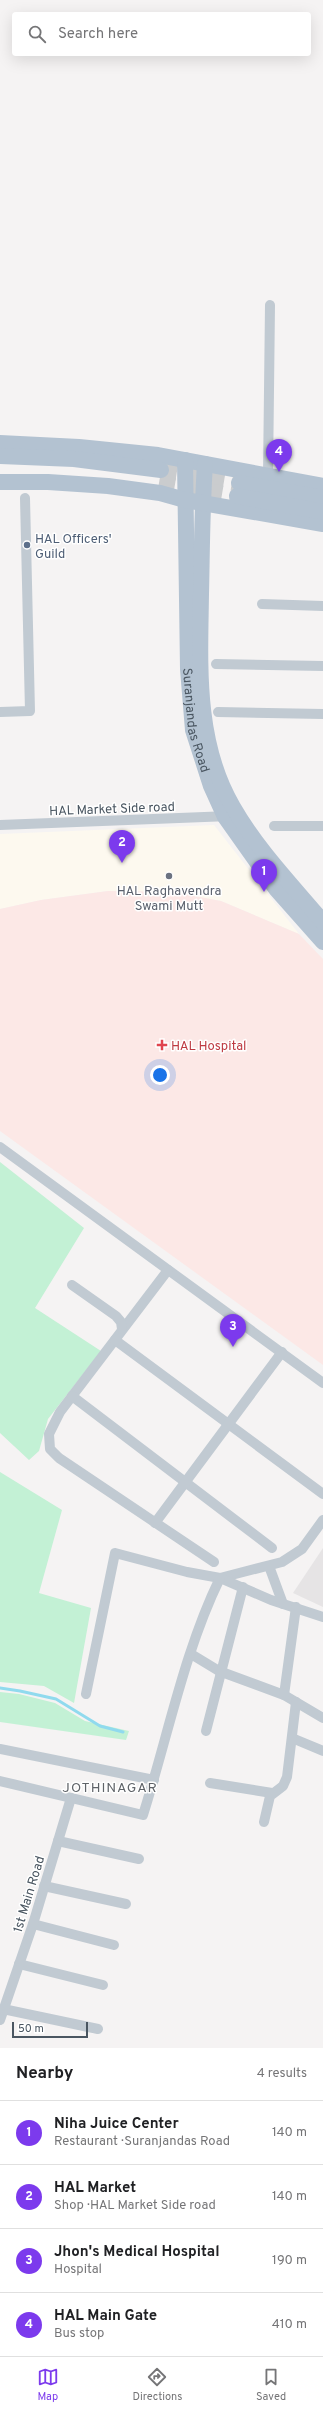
<!DOCTYPE html>
<meta charset="utf-8">
<style>
:root{--surface:#fff;--page:#f6f6f6;--text:#202124;--muted:#757577;--line:#e0e0e0;--accent:#7c3aed}
body{margin:0;font-family:Overpass,sans-serif;background:var(--page);color:var(--text)}
.scale{position:absolute;left:12px;bottom:10px;width:76px;box-sizing:border-box;padding-left:4px;border:2px solid #4a5661;border-top:0;font-size:11px;line-height:14px;white-space:nowrap;color:#4a5661;-webkit-text-stroke:3px #fff;paint-order:stroke}
.you{position:absolute;left:160px;top:1075px;width:14px;height:14px;margin:-10px;border:3px solid #fff;border-radius:50%;background:#1a73e8;box-shadow:0 0 0 6px #1a73e833}
.badge{display:grid;place-items:center;width:26px;height:26px;border-radius:50%;background:var(--accent);color:#fff;font-size:13px;font-weight:700}
.pin{position:absolute;translate:-50% -33px;filter:drop-shadow(0 1px 2px #0008)}
.pin::after{content:'';position:absolute;top:21px;width:14px;height:12px;background:inherit;clip-path:polygon(0 0,100% 0,50% 100%)}
.list{margin:0;padding:0;list-style:none}
h2{display:flex;justify-content:space-between;align-items:center;height:52px;margin:0;padding:0 16px;font-size:17px}
h2 small{font-size:13px;font-weight:400;color:var(--muted)}
.list li{display:grid;grid-template-columns:26px 1fr auto;gap:12px;align-items:center;box-sizing:border-box;height:64px;padding:0 16px;border-top:1px solid var(--line)}
.list b{display:block;font-size:15px;white-space:nowrap}
.list p{margin:0;font-size:13px;white-space:nowrap;color:var(--muted)}
.list em{font-size:13px;font-style:normal;color:var(--muted)}
.icon{flex:none;width:22px;height:22px;fill:none;stroke:currentColor;stroke-width:2;stroke-linecap:round;stroke-linejoin:round}
.map{position:relative;flex:none;width:323px;height:2048px;overflow:hidden}
.search{position:absolute;background:var(--surface);box-shadow:0 4px 16px #0002;left:12px;right:12px;top:12px;height:44px;display:flex;align-items:center;gap:10px;box-sizing:border-box;padding:0 14px;border-radius:4px;color:var(--muted);font-size:15px}
.sheet{height:308px;background:var(--surface)}
nav{display:flex;justify-content:space-around;align-items:center;box-sizing:border-box;height:56px;border-top:1px solid var(--line);background:var(--surface);font-size:11px;color:var(--muted)}
nav a{display:grid;justify-items:center;gap:2px}
nav .on{color:var(--accent)}
.map>svg:first-child{display:block}
.commercial{fill:#fdf9ef}
.education{fill:#e6e4e5}
.medical{fill:#fce8e6}
.green{fill:#c3f1d5}
.lines{fill:none;stroke-linecap:round;stroke-linejoin:round}
.stream{stroke:#90daee;stroke-width:3}
.primary-tunnel{stroke:#caccce;stroke-width:16;stroke-dasharray:16 8;stroke-linecap:butt}
.minor{stroke:#c1cad2;stroke-width:10}
.primary{stroke:#b3c2d1;stroke-width:16}
.service-dot{fill:#5c6f8a;stroke:#fff;stroke-width:1.5}
.worship-dot{fill:#6b7280;stroke:#fff;stroke-width:1.5}
.health-dot{fill:#e0444e;stroke:#fff;stroke-width:1.5}
.labels{text-anchor:middle;stroke-width:3;stroke-linejoin:round;paint-order:stroke}
.service-label{font-size:13px;fill:#4e5e75;stroke:#fff;text-anchor:start}
.street-label{font-size:13px;fill:#4a5661;stroke:#fff}
.worship-label{font-size:13px;fill:#5b616d;stroke:#fff}
.health-label{font-size:13px;fill:#be3a42;stroke:#fff;text-anchor:start}
.neighbourhood-label{font-size:14px;letter-spacing:1px;fill:#5f6368;stroke:#fff}
</style>
<div class="map">
<svg width="323" height="2048" viewBox="0 0 323 2048">
<rect width="100%" height="100%" fill="#f5f3f3"/>
<path class="commercial" d="M 214,825 L 299,934 L 221,901 L 172,892 L 108,891 L 41,900 L 0,909 L 0,834 Z"/>
<path class="education" d="M 323,1548 L 323,1607 L 293,1593 Z"/>
<path class="medical" d="M 108,891 L 172,892 L 221,901 L 299,934 L 323,959 L 323,1365 L 0,1131 L 0,909 L 41,900 Z"/>
<g class="green">
<path d="M 0,1162 L 84,1228 L 35,1308 L 101,1351 L 48,1419 L 39,1451 L 29,1460 L 0,1433 Z"/>
<path d="M 0,1472 L 62,1510 L 39,1593 L 91,1608 L 74,1703 L 44,1686 L 0,1682 Z"/>
<path d="M 0,1692 L 19,1694 L 55,1703 L 85,1721 L 129,1731 L 126,1740 L 0,1722 Z"/>
</g>
<g class="lines">
<path class="stream" d="M 0,1688 L 20,1691 L 56,1699 L 100,1726 L 123,1732"/>
<g class="primary-tunnel">
<path d="M 161,470 L 239,483"/>
<path d="M 159,483 L 237,496"/>
</g>
<g class="minor">
<path d="M 268,475 L 270,305"/>
<path d="M 262,604 L 323,606"/>
<path d="M 216,664 L 323,666"/>
<path d="M 0,712 L 30,711 L 25,498"/>
<path d="M 218,712 L 323,714"/>
<path d="M 0,825 L 230,816"/>
<path d="M 274,826 L 323,826"/>
<path d="M 0,1147 L 323,1383"/>
<path d="M 168,1270 L 60,1412 L 49,1434 L 50,1449 L 59,1458 L 214,1562"/>
<path d="M 72,1285 L 116,1316 L 121,1322 L 122,1329"/>
<path d="M 115,1340 L 323,1494"/>
<path d="M 72,1396 L 272,1548"/>
<path d="M 155,1523 L 282,1352"/>
<path d="M 269,1566 L 283,1604"/>
<path d="M 220,1578 L 282,1562 L 302,1549 L 323,1520"/>
<path d="M 191,1654 L 219,1671 L 284,1695 L 323,1718"/>
<path d="M 86,1694 L 115,1553 L 187,1572 L 220,1578 L 271,1600 L 323,1617"/>
<path d="M 284,1695 L 296,1607"/>
<path d="M 206,1731 L 243,1587"/>
<path d="M 292,1738 L 323,1751"/>
<path d="M 0,1749 L 154,1780"/>
<path d="M 0,1781 L 143,1815 C 168,1736 184,1652 220,1578"/>
<path d="M 210,1783 L 272,1793"/>
<path d="M 264,1822 L 270,1796 L 283,1786 L 287,1777 L 296,1702"/>
<path d="M 58,1841 L 139,1859"/>
<path d="M 44,1886 L 126,1904"/>
<path d="M 33,1924 L 114,1945"/>
<path d="M 19,1964 L 103,1985"/>
<path d="M 3,2009 L 98,2029"/>
<path d="M 0,2020 L 33,1924 L 71,1798"/>
</g>
<g class="primary">
<path d="M 0,443 L 79,447 L 158,455 L 323,486"/>
<path d="M 0,456 L 74,459 L 161,470"/>
<path id="s1" d="M 185,460 L 188,669 L 193,730 L 211,786 L 225,817 L 276,889 L 323,942"/>
<path d="M 205,464 C 202,507 202,551 201,594 C 200,666 195,742 233,807 C 257,849 292,885 323,922"/>
<path d="M 0,482 L 48,482 L 108,486 L 160,493 L 185,500 L 323,524"/>
<path d="M 239,483 L 323,498"/>
<path d="M 237,496 L 323,512"/>
</g>
</g>
<circle class="service-dot" cx="27" cy="545" r="4"/>
<circle class="worship-dot" cx="169" cy="876" r="4"/>
<path class="health-dot" d="M160 1039h4v4h4v4h-4v4h-4v-4h-4v-4h4z"/>
<g class="labels">
<g class="service-label">
<text x="35" y="543">HAL Officers'<tspan x="35" dy="15">Guild</tspan></text>
</g>
<g class="street-label">
<text dy="5" stroke="none"><textPath href="#s1" startOffset="261">Suranjandas Road</textPath></text>
<text transform="translate(112 808) rotate(-2)" y="5">HAL Market Side road</text>
<text transform="translate(28 1894) rotate(-73)" y="5">1st Main Road</text>
</g>
<g class="worship-label">
<text x="169" y="895">HAL Raghavendra<tspan x="169" dy="15">Swami Mutt</tspan></text>
</g>
<g class="health-label">
<text x="171" y="1050">HAL Hospital</text>
</g>
<g class="neighbourhood-label">
<text x="110" y="1792">JOTHINAGAR</text>
</g>
</g>
</svg>
<div class="scale">50 m</div>
<div class="you"></div>
<div class="pin badge" style="left:264px;top:892px">1</div>
<div class="pin badge" style="left:122px;top:863px">2</div>
<div class="pin badge" style="left:233px;top:1347px">3</div>
<div class="pin badge" style="left:279px;top:472px">4</div>
<div class="search"><svg class="icon" aria-label="search" viewBox="0 0 24 24"><circle cx="10" cy="10" r="6"/><path d="M15 15l6 6"/></svg>Search here</div>
</div>
<section class="sheet">
<h2>Nearby<small>4 results</small></h2>
<ul class="list">
<li><span class="badge">1</span><div><b>Niha Juice Center</b><p>Restaurant · Suranjandas Road</p></div><em>140 m</em></li>
<li><span class="badge">2</span><div><b>HAL Market</b><p>Shop · HAL Market Side road</p></div><em>140 m</em></li>
<li><span class="badge">3</span><div><b>Jhon's Medical Hospital</b><p>Hospital</p></div><em>190 m</em></li>
<li><span class="badge">4</span><div><b>HAL Main Gate</b><p>Bus stop</p></div><em>410 m</em></li>
</ul>
</section>
<nav>
<a class="on"><svg class="icon" aria-label="map" viewBox="0 0 24 24"><path d="M3 6l6-2 6 2 6-2v14l-6 2-6-2-6 2zM9 4v14M15 6v14"/></svg>Map</a>
<a><svg class="icon" aria-label="directions" viewBox="0 0 24 24"><path d="M12 3l9 9-9 9-9-9zM9 14v-3h6M13 9l2 2-2 2"/></svg>Directions</a>
<a><svg class="icon" aria-label="saved" viewBox="0 0 24 24"><path d="M7 4h10v16l-5-4-5 4z"/></svg>Saved</a>
</nav>
